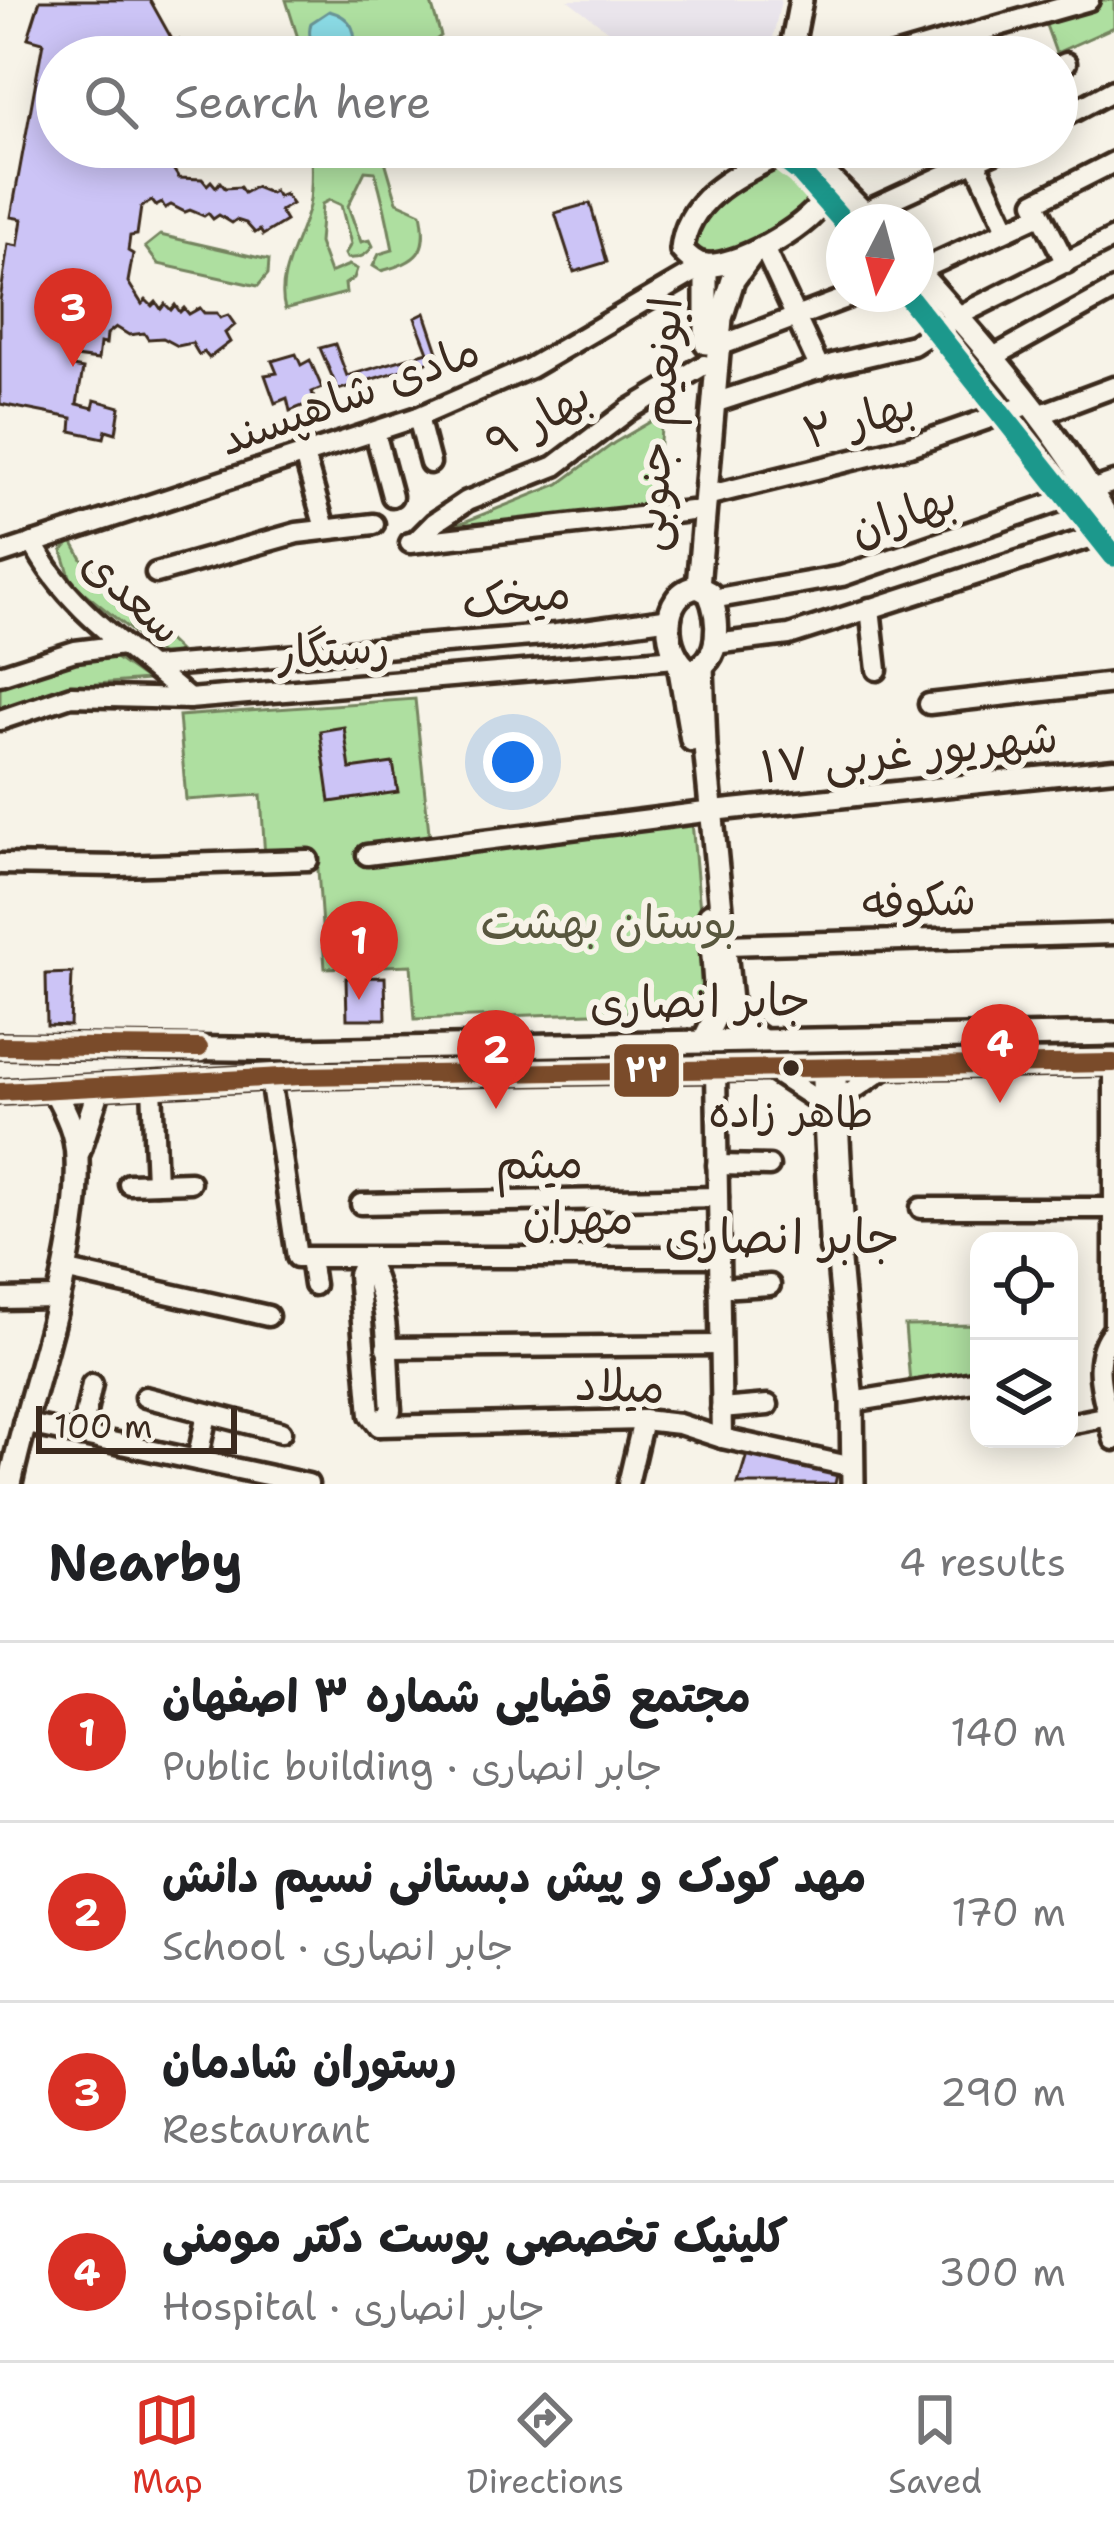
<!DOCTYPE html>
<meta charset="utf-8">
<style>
:root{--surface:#fff;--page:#f2f2f2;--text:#202124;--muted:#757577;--line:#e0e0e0;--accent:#d93025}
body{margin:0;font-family:"Shantell Sans","Playpen Sans Arabic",sans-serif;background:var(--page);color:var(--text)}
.controls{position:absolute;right:36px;bottom:36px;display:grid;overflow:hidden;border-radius:24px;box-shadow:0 6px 30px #0003}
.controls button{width:108px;height:108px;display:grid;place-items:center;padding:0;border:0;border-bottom:3px solid var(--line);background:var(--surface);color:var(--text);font:60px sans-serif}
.compass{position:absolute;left:826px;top:204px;width:108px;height:108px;border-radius:50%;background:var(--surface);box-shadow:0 6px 30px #0003;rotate:186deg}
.scale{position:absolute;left:36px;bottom:30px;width:201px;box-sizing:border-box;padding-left:12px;border:6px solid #3b2a1e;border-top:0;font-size:33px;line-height:42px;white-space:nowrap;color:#3b2a1e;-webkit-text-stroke:9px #f7f3e8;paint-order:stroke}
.you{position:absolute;left:513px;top:762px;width:42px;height:42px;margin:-30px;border:9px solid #fff;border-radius:50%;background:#1a73e8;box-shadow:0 0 0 18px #1a73e833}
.badge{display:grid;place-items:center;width:78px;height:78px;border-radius:50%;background:var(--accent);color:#fff;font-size:39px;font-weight:700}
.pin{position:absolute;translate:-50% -99px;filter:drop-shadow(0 3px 6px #0008)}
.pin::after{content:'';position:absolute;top:63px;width:42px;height:36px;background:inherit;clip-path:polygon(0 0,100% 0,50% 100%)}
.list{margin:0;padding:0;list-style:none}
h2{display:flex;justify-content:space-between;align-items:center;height:156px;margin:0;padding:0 48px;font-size:51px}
h2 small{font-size:39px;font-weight:400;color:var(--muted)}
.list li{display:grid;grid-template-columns:78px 1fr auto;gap:36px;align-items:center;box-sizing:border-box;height:180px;padding:0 48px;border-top:3px solid var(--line)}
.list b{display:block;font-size:45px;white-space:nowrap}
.list p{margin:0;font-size:39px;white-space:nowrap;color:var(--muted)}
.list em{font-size:39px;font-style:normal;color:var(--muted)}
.icon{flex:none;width:66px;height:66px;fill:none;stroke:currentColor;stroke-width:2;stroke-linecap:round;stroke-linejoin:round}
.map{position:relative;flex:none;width:1114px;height:1484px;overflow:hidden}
.search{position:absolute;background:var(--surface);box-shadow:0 6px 30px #0003;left:36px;right:36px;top:36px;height:132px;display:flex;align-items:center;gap:30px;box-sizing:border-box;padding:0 42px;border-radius:66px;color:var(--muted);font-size:45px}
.sheet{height:876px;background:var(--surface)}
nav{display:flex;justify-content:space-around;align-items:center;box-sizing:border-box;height:168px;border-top:3px solid var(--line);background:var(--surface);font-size:33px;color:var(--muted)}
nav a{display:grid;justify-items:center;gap:6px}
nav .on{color:var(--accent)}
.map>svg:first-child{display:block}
.built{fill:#eae5ec}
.green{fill:#aedfa0;stroke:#74845f;stroke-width:3}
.water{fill:#8bdce6;stroke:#6b9596;stroke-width:3}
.building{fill:#ccc4f6;stroke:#3b2a1e;stroke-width:3}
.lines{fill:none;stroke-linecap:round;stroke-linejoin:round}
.minor-casing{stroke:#3b2a1e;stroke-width:27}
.major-casing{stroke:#3b2a1e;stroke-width:30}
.minor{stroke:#f7f3e8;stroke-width:18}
.major{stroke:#f7f3e8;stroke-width:21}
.bus-1-casing{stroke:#f7f3e8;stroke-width:27}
.bus-1{stroke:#7a4b2a;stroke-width:18}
.metro-1-casing{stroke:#f7f3e8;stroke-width:30}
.metro-1{stroke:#1a988c;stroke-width:21}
.bus-dot{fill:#3b2a1e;stroke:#f7f3e8;stroke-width:4.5}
.labels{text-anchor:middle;stroke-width:12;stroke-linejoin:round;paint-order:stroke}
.bus-label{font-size:42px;fill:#3b2a1e;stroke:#f7f3e8}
.street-label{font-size:45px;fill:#3b2a1e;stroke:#f7f3e8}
.park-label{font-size:45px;fill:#58573e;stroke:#f7f3e8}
.neighbourhood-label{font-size:48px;fill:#3b2a1e;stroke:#f7f3e8}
.line-badge{stroke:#f7f3e8;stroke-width:4.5}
.badge-label{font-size:33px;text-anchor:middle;font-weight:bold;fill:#fff}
</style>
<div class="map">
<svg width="1114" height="1484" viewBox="0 0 1114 1484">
<rect width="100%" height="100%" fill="#f7f3e8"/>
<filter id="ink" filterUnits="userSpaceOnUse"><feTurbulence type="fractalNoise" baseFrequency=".00833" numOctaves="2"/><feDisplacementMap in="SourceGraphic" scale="24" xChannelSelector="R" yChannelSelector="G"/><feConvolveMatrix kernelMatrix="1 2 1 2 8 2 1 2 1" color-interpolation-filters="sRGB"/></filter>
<g filter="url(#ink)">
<path class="built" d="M 568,0 L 781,0 L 769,57 L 642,57 Z"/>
<g class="green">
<path d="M 286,0 L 430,0 L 441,36 L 414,57 L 308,57 L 302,51 Z"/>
<path d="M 1096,0 L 1114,0 L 1114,27 L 1056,53 L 1043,17 Z"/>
<path d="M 311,147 L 381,147 L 397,202 L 421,213 C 429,253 418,261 381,271 L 373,266 L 379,254 L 393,250 C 388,223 383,199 375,172 L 365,171 L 348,206 L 361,242 L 370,240 L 373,246 C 366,256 359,259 347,258 L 345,254 L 351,244 L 341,205 L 330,200 L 322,204 L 319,243 L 330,273 L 349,265 L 357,269 L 354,278 L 345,284 L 346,293 L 285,309 C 275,275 301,240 309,206 C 313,186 311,167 311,147 Z"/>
<path d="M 798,160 L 814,169 L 820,185 C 803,224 755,240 716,254 L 702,250 L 692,241 L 702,211 L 777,162 Z"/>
<path d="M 160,235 L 269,260 L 268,274 L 258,286 L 158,264 L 145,247 Z"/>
<path d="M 662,415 L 655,506 L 444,530 L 559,484 L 614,443 Z"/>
<path d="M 72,541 L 82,559 L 179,651 L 168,660 L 72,583 L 62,551 Z"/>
<path d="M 110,654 L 147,680 L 72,686 L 0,711 L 0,686 L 78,659 Z"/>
<path d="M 415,699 L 430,842 L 692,822 L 709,1009 L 415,1019 L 411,965 L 325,968 L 317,856 L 265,858 L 261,795 L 186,800 L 179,716 Z"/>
<path d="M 979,1325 L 979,1372 L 910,1383 L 905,1326 Z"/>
</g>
<path class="water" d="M 329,11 C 354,17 358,34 353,57 L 322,57 C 315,42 306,42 311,23 Z"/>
<g class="building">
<path d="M 40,0 L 150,0 L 174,43 L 179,40 L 182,45 L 211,50 L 217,47 L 221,54 L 226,51 L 230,56 L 243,49 L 246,55 L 260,52 L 263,57 L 57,57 L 57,147 L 159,147 L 179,178 L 202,179 L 207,185 L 211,181 L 216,187 L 220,182 L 225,188 L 240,187 L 244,193 L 255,187 L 270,193 L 274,191 L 278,197 L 285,194 L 292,204 L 280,211 L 286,221 L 263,235 L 260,230 L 255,233 L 246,223 L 236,220 L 232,223 L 219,215 L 213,219 L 208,213 L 204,216 L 190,210 L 185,212 L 171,205 L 165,208 L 162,203 L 156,206 L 152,201 L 141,207 L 137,235 L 130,236 L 128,251 L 133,254 L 128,282 L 142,304 L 146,300 L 152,306 L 156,302 L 161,309 L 165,304 L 171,310 L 175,305 L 180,312 L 184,308 L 189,314 L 200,308 L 204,313 L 217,313 L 220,318 L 228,315 L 235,325 L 225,333 L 230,342 L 209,358 L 204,352 L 199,355 L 192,343 L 178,346 L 163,338 L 148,339 L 144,333 L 129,335 L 116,327 L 107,334 L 106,344 L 100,343 L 98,360 L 75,357 L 73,367 L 83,369 L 77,404 L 93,408 L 95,400 L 120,407 L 116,433 L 106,430 L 104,438 L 71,431 L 72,418 L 0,404 L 0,301 L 8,244 L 18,246 L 22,219 L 11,217 L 43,42 L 28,38 Z"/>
<path d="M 590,203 L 607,262 L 574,272 L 555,213 Z"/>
<path d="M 425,313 L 440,358 L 338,390 L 320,348 L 335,344 L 347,376 L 428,352 L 415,318 Z"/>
<path d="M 296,354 L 301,365 L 310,360 L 322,388 L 312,392 L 315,401 L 290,411 L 287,398 L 275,403 L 265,375 L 277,373 L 272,361 Z"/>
<path d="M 344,727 L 350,769 L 393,763 L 398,792 L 330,802 L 320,731 Z"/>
<path d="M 72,973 L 70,1026 L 47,1025 L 46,974 Z"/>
<path d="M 385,977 L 386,1019 L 347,1019 L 346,978 Z"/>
<path d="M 747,1454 L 838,1470 L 835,1484 L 738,1484 Z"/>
</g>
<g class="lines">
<defs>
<g id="minor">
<path d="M 890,57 L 1089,0"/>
<path d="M 1057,67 L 1066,63"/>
<path d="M 1057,120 L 1114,90"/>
<path d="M 976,163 L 1007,229"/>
<path d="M 820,166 L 865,147"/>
<path d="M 864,212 L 1006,147"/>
<path d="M 763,246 L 820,369"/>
<path d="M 1066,263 L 1035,202 L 1114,162"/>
<path d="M 916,272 L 1040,215"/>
<path d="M 719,346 L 857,294"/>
<path d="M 993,357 L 1114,290"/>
<path d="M 714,403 L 833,364 L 913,345 L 958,316 L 1114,238"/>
<path d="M 1039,415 L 1114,387"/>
<path d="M 418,417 L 430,463"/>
<path d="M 375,432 L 392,496"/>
<path d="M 304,455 L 325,528"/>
<path d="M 706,496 L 910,446 L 1030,404"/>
<path d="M 415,542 L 434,523 L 467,501 L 555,466 L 629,410 L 704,365"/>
<path d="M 33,543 C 67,610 133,650 189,699"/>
<path d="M 410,543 L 691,511"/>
<path d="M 0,554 L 418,417 L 530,368 L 706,265"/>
<path d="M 156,573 L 297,533 L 374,524"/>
<path d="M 712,599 L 842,576 L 1114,482"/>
<path d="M 870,608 L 877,670"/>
<path d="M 714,644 L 789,635 L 1114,530"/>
<path d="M 153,667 L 556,634 L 671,618"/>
<path d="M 0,675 L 75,651 L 123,645"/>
<path d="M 929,704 L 1114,683"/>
<path d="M 0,720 L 71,696 L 189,699 L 676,658"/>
<path d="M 367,855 L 713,811 L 1114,769"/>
<path d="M 0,864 L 119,866 L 308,860"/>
<path d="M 727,945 L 1114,934"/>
<path d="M 1114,1063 L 1114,1329 C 1086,1360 1106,1403 1114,1440"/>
<path d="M 771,1070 L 823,1104"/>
<path d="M 836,1070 L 845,1247 L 839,1262"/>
<path d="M 716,1071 L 722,1438"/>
<path d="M 821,1071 L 830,1249 L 839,1262"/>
<path d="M 270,1078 L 297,1257 L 719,1257"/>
<path d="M 152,1086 L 156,1183"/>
<path d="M 837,1101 L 884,1069"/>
<path d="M 717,1165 L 769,1166"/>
<path d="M 129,1184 L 190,1182"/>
<path d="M 361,1204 L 718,1197"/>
<path d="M 921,1208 L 1114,1208"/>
<path d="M 310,1258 L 314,1285"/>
<path d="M 365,1258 C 391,1298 387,1363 391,1410 L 379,1426 L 370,1415 L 358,1275 Z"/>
<path d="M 64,1270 L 268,1316"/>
<path d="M 719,1288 L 770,1285"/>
<path d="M 0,1299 L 56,1298"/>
<path d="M 386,1348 L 720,1345"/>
<path d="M 145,1397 L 281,1432"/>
<path d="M 852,1402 L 979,1381"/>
<path d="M 721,1409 L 768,1405"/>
<path d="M 23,1423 L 308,1484"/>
<path d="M 1069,1424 L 1114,1415"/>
<path d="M 379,1426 L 643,1420 L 679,1424 L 722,1438 L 853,1467"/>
<path d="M 81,1436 L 92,1384"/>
<path d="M 197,1460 L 207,1415"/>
<path d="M 628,1484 L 643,1420"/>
</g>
<g id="major">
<path d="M 790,57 L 801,0"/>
<path d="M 781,153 L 808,153 L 826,175 C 826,185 826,195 821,203 C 807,228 734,269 705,265 C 695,264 688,257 682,250 C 687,197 738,175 781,153 Z"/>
<path d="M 826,175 L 873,222"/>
<path d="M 916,270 C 989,351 1062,434 1114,530"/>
<path d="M 706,343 L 706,265"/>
<path d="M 698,587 L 721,318 L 733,280 L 752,254"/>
<path d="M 698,587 L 709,593 C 720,618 723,663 690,671 C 662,653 659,592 698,587 Z"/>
<path d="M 679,664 L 692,740"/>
<path d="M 702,668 L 705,746 L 730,1001 C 733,1019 746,1029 760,1039"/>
<path d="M 704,1040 L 717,1013 L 710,915"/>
<path d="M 0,1046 L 299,1050 L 1114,1034"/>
<path d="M 0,1092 L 300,1076 L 1114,1063"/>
<path d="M 79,1151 L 99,1089"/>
<path d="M 839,1262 L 852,1402 L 853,1484"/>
<path d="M 10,1484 C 31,1384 81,1258 77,1159 C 77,1134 66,1112 54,1090"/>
</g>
</defs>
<use href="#minor" class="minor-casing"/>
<use href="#major" class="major-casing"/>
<use href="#minor" class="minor"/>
<use href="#major" class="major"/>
<defs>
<g id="bus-1">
<path d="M 0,1046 L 199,1048"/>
<path d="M 0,1092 L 300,1076 L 1114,1063"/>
</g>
</defs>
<use href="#bus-1" class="bus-1-casing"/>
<use href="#bus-1" class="bus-1"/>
<defs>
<g id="metro-1">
<path d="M 768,147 L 800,172 L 844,222"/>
<path d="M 906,294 L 1114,556"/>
</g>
</defs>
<use href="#metro-1" class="metro-1-casing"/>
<use href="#metro-1" class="metro-1"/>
</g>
</g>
<circle class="bus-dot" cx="791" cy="1068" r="10"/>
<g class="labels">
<g class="bus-label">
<text x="791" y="1127">طاهر زاده</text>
</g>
<g class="street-label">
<text transform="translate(349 394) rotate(-20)" y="16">مادی شاهپسند</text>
<text transform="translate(859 418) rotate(-16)" y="16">بهار ۲</text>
<text transform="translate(538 419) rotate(-31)" y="16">بهار ۹</text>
<text transform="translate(657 424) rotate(-86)" y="16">ابونعیم جنوبی</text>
<text transform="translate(903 513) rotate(-19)" y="16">بهاران</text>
<text transform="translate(133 595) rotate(43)" y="16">سعدی</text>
<text transform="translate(516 597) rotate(-6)" y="16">میخک</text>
<text transform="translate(333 649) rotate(-4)" y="16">رستگار</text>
<text transform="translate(909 751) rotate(-6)" y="16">۱۷ شهریور غربی</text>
<text transform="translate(919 900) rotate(-2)" y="16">شکوفه</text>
<text transform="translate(700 1001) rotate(-1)" y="16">جابر انصاری</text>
<text transform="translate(539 1162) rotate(-1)" y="16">میثم</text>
<text x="578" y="1234">مهران</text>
<text transform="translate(620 1385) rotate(2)" y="16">میلاد</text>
</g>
<g class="park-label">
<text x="609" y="938">بوستان بهشت</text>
</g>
<g class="neighbourhood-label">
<text x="782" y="1253">جابر انصاری</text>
</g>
</g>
<rect class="line-badge" x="612" y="1042" width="69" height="57" rx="12" fill="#7a4b2a"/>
<g class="badge-label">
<text x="647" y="1082">۲۲</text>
</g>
</svg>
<div class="controls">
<button><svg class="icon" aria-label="locate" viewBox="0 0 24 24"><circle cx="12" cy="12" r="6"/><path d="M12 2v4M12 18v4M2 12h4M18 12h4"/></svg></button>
<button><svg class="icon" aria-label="layers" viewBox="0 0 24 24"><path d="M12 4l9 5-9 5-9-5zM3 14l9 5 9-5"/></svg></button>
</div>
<svg class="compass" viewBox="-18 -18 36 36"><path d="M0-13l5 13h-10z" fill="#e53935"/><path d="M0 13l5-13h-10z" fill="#757577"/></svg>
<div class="scale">100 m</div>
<div class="you"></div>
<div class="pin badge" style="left:359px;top:1000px">1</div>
<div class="pin badge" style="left:496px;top:1109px">2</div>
<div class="pin badge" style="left:73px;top:367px">3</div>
<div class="pin badge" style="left:1000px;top:1103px">4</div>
<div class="search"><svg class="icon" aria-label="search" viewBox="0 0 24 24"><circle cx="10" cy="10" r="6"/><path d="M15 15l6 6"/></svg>Search here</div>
</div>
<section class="sheet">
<h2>Nearby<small>4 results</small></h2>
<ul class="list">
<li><span class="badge">1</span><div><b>مجتمع قضایی شماره ۳ اصفهان</b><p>Public building · جابر انصاری</p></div><em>140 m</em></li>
<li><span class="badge">2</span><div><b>مهد کودک و پیش دبستانی نسیم دانش</b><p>School · جابر انصاری</p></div><em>170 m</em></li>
<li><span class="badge">3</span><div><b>رستوران شادمان</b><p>Restaurant</p></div><em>290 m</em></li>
<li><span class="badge">4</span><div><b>کلینیک تخصصی پوست دکتر مومنی</b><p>Hospital · جابر انصاری</p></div><em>300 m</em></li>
</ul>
</section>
<nav>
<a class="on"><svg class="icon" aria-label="map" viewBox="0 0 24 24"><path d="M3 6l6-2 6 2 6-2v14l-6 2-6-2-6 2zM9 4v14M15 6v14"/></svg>Map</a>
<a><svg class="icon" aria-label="directions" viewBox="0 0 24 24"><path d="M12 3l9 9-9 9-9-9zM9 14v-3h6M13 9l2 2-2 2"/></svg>Directions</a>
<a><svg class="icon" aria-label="saved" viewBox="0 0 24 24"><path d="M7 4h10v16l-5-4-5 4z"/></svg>Saved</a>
</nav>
